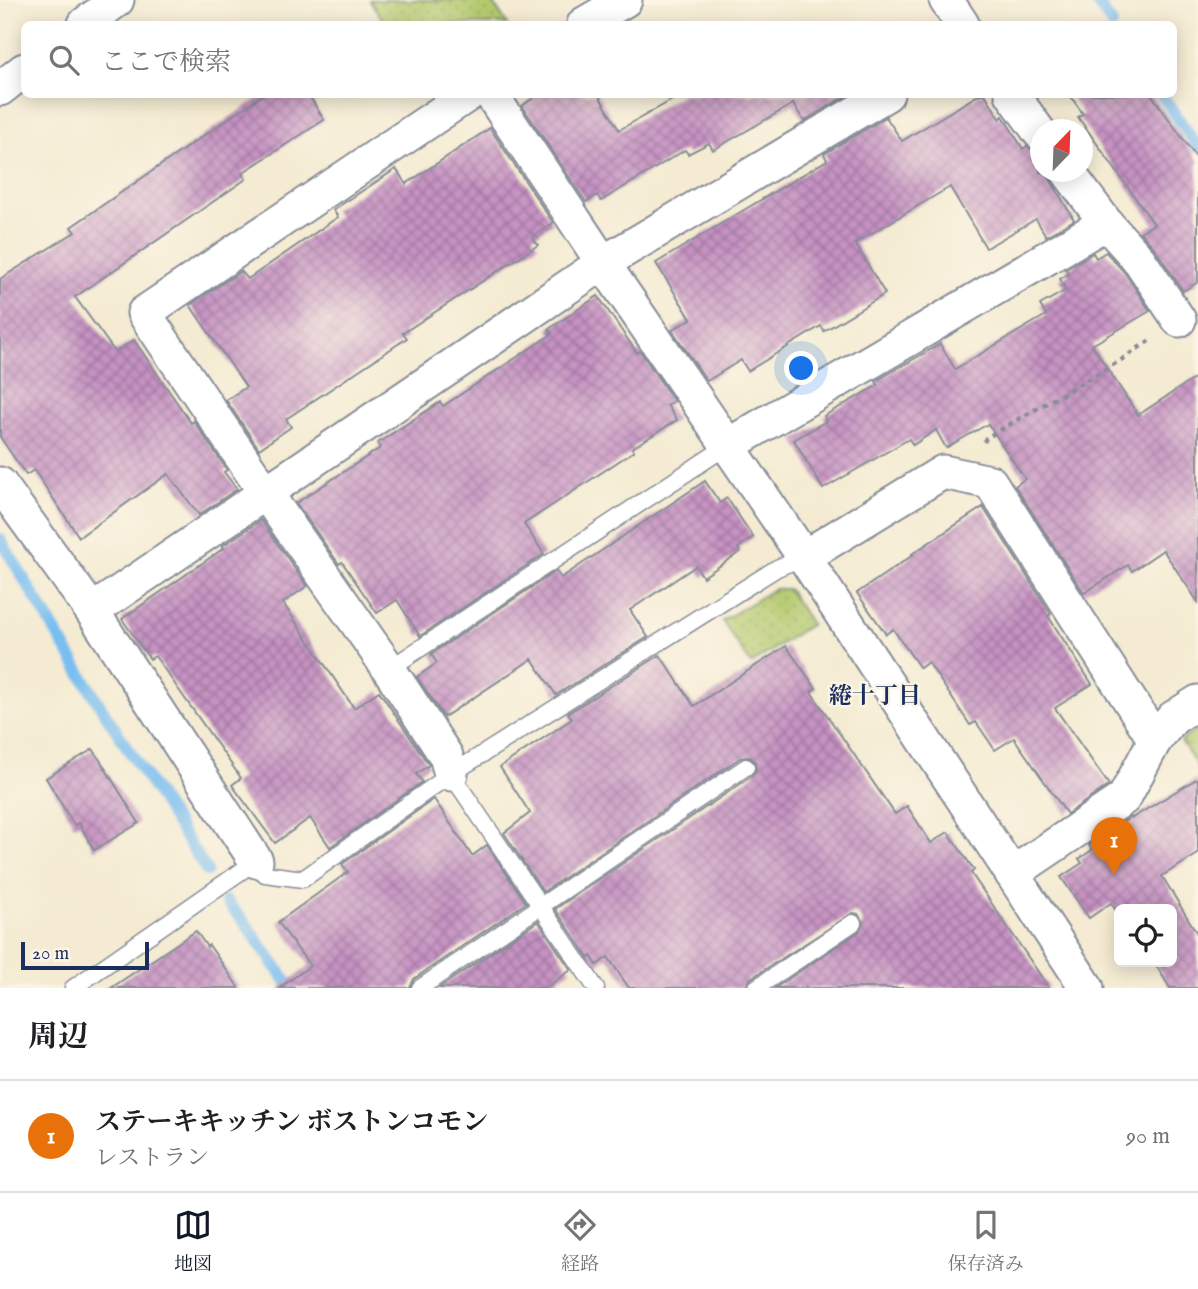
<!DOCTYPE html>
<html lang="ja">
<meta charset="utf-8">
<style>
:root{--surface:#fff;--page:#f2f2f2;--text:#202124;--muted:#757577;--line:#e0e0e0;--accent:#111827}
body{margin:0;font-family:"IM FELL English","Noto Serif JP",serif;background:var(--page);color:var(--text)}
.controls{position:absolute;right:21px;bottom:21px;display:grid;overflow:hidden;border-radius:10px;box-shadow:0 4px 18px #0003}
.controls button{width:63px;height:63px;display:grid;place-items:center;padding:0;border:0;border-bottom:2px solid var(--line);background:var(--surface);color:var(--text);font:35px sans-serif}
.compass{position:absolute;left:1030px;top:119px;width:63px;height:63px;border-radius:50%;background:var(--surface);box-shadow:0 4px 18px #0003;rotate:23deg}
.scale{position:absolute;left:21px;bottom:18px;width:128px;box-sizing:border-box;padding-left:7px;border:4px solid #1b2f5e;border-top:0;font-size:19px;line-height:24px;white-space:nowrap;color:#1b2f5e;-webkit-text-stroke:5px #fcf5e5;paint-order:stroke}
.you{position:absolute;left:802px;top:369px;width:24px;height:24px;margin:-18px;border:5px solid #fff;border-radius:50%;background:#1a73e8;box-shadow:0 0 0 10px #1a73e833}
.badge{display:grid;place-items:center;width:46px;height:46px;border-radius:50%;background:var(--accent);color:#fff;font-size:23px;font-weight:700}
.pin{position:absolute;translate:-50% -58px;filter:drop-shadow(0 2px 4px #0008)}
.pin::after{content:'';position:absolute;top:37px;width:24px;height:21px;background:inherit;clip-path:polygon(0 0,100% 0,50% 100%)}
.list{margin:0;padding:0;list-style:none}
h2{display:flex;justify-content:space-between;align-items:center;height:91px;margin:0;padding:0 28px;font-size:30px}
h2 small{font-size:23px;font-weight:400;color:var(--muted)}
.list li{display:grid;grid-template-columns:46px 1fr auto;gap:21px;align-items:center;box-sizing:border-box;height:112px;padding:0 28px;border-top:2px solid var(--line)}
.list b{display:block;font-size:26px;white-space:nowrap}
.list p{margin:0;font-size:23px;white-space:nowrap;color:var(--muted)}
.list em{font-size:23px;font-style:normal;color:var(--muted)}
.icon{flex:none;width:38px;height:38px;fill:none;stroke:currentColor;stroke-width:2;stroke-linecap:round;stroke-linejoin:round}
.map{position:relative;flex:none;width:1198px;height:988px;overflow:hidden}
.search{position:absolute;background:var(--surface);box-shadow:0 4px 18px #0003;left:21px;right:21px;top:21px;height:77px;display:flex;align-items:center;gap:18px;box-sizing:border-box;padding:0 24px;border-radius:10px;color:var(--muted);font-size:26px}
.sheet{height:203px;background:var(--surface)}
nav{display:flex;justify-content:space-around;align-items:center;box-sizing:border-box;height:98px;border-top:2px solid var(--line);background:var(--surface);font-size:19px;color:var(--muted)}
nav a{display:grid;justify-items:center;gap:4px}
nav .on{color:var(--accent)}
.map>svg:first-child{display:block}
.grass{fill:url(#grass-tufts);stroke:#677c66;stroke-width:2}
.park{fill:url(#park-dots);stroke:#677c66;stroke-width:2}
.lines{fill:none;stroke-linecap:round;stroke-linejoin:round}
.stream{stroke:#79bef0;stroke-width:12}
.building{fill:url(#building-cross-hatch)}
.service-casing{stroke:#888d98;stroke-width:19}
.minor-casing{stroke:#888d98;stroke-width:37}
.path{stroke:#888d98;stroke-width:4.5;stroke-dasharray:5 5;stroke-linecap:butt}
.service{stroke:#fff;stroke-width:16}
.minor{stroke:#fff;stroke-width:33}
.labels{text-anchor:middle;stroke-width:5;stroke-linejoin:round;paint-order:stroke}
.neighbourhood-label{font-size:23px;font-weight:bold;fill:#1b2f5e;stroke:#fcf5e5}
</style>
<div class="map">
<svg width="1198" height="988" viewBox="0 0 1198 988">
<defs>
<pattern id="grass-tufts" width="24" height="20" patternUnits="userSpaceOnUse" patternTransform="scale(1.75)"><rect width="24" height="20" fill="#b3c96d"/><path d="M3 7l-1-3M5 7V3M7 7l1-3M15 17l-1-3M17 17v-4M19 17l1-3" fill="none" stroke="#99ad61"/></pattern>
<pattern id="park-dots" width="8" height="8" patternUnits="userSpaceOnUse" patternTransform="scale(1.75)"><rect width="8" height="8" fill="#b3c96d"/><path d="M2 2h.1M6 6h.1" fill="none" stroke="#99ad61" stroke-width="1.8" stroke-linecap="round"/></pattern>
<pattern id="building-cross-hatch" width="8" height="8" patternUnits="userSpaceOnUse" patternTransform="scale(1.75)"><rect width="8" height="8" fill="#c692c2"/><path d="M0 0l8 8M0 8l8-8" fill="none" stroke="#a078a1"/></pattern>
</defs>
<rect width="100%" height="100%" fill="#fcf5e5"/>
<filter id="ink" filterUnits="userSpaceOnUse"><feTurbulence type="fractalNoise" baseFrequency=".0143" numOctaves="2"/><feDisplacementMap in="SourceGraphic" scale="14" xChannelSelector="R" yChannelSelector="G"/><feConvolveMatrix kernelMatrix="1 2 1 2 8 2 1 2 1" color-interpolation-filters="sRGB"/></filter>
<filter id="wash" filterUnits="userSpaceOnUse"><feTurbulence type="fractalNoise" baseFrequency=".00686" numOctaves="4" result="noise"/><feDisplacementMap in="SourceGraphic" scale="28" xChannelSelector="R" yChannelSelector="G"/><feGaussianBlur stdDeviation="1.57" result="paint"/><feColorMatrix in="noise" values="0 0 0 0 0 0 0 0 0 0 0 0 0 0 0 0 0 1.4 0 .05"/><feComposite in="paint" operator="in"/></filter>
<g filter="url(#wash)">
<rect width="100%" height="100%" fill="#f4ebd2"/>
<path class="grass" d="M 1198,727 L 1198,767 L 1181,741 Z"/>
<g class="park">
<path d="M 371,0 L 491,0 L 507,24 L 386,24 L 370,1 Z"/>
<path d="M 774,589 L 788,589 L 811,624 L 751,664 L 722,621 Z"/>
</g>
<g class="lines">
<g class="stream">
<path d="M 1095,0 L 1112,24"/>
<path d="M 1161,94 L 1198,147"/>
<path d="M 0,539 L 101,707 L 207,871"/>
<path d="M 226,901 L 245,923 L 291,988"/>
</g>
</g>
<g id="blocks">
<g class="building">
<path d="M 264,94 L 308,94 L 324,120 L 242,173 L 246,179 L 75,297 L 115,352 L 134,340 L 191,423 L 194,421 L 227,470 L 224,472 L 237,489 L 199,515 L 168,474 L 79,537 L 34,470 L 26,475 L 0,437 L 0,279 L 75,232 L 71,227 Z"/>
<path d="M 539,94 L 598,94 L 619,130 L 683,94 L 849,94 L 804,121 L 793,104 L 713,150 L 709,143 L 688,154 L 685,150 L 601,201 L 597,195 L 586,202 L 522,106 Z"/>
<path d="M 980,94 L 985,94 L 1000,119 L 1003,116 L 1023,149 L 1027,146 L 1034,151 L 1040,162 L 1040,172 L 1046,172 L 1074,220 L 1046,236 L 1036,219 L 986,248 L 950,187 L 855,243 L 885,294 L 824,331 L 821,326 L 748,371 L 741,360 L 707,381 L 672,330 L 691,319 L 656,263 L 827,160 L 824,154 L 886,117 L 902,141 Z"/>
<path d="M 1069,94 L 1151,94 L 1198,160 L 1198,282 L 1183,291 L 1156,250 L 1140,232 L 1154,224 L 1078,117 L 1083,114 Z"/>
<path d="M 490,128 L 553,223 L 532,237 L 538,245 L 403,333 L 407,338 L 286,419 L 291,427 L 259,449 L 226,400 L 246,387 L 190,305 L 241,271 L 248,279 L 338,217 L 333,210 L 396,169 L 406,184 Z"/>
<path d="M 1106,252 L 1125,273 L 1150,311 L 1092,345 L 1138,415 L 1198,376 L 1198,602 L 1163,550 L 1132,571 L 1128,565 L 1084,593 L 1015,486 L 1025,479 L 988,424 L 946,448 L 936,430 L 913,445 L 909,439 L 823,489 L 794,440 L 826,421 L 824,416 L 878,385 L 876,381 L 940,344 L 955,369 L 1046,315 L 1040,305 L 1066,290 L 1060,279 L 1069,274 L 1066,269 L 1093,253 L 1096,258 Z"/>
<path d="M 598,296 L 637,353 L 640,351 L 674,401 L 667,405 L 677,420 L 632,448 L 634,451 L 524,524 L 544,554 L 420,636 L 397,600 L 377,613 L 342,562 L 339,564 L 296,503 L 380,448 L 378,443 L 440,402 L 443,406 L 552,334 L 549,329 Z"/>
<path d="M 705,481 L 720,503 L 727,498 L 753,537 L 738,548 L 740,552 L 703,577 L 696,566 L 630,610 L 648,637 L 556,695 L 532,659 L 444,717 L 417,677 L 437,663 L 431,654 L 556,571 L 561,578 Z"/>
<path d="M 983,507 L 1051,614 L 1048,616 L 1092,684 L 1055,708 L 1109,785 L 1067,814 L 1014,738 L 995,750 L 976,722 L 970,725 L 928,662 L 920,668 L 893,629 L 886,634 L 857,593 L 913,555 L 912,554 Z"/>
<path d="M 261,520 L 307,586 L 283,603 L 354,708 L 379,691 L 429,765 L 416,774 L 422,782 L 330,847 L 310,818 L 275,843 L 232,785 L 241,778 L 155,656 L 150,659 L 122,619 L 224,548 L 222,546 Z"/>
<path d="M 786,646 L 816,688 L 811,692 L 895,814 L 907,806 L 931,843 L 948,832 L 974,870 L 971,873 L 1049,988 L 775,988 L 859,931 L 863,922 L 858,914 L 853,913 L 750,979 L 746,988 L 629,988 L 608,957 L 597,965 L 591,956 L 589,958 L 555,909 L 752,776 L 756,771 L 755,762 L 750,757 L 740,758 L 543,892 L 504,833 L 530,813 L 500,767 L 572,719 L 568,713 L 660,655 L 694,706 Z"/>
<path d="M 93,749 L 139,823 L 94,850 L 79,823 L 74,825 L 46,778 Z"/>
<path d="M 1198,778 L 1198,854 L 1162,876 L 1198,935 L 1198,988 L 1170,988 L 1154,962 L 1172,962 L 1172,909 L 1122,909 L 1119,905 L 1119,915 L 1111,903 L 1089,918 L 1061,877 L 1082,863 L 1079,859 L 1092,850 L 1089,845 L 1131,817 L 1132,818 Z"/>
<path d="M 434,799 L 472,856 L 487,845 L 526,903 L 414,979 L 410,988 L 279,988 L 310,966 L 278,922 L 348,872 L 342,864 Z"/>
<path d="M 538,921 L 571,970 L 545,988 L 439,988 Z"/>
<path d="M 196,931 L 207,947 L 209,945 L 239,988 L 111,988 Z"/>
</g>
</g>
</g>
<g filter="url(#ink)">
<use href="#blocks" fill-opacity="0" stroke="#888d98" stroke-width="2"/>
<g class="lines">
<defs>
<g id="service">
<path d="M 389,669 L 727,446"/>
<path d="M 451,774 L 596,988"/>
<path d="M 73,988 L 256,861 L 265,874 L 303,879 L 451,774 L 777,568 L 804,557"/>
<path d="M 420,988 L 746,767"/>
<path d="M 756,988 L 853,923"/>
</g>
<g id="minor">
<path d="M 946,0 L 962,24"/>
<path d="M 85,24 L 117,0"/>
<path d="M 584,24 L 625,0"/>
<path d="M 0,89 L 24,70"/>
<path d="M 491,94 L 603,263 L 804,557 L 1087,988"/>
<path d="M 1012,94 L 1040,133"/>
<path d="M 1106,223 L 1140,261 L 1179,320"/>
<path d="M 727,446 L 1106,223 L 1068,172"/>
<path d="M 0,484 L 92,611 L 256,861"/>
<path d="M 804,557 L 943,472 L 990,482 L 1155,740 L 1124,798 L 1012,874"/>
<path d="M 92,611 L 603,263 L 887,94"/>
<path d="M 1155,740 L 1173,718 L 1198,702"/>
<path d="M 451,774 L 446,756 L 389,669 L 265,492 L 144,313 L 469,94"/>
</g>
</defs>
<use href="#service" class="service-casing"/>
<use href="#minor" class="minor-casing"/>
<path class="path" d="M 984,442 L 986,438 L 1121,360 L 1149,341"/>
<use href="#service" class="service"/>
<use href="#minor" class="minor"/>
</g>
</g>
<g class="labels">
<g class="neighbourhood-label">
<text x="875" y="703">綣十丁目</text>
</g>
</g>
</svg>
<div class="controls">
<button><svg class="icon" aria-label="locate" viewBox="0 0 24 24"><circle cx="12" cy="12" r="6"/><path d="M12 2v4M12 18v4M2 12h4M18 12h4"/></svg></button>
</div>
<svg class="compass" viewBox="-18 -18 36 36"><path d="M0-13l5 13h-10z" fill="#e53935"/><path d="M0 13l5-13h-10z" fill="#757577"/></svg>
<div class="scale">20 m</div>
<div class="you"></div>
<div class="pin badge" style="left:1114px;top:875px;background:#e8710a">1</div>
<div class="search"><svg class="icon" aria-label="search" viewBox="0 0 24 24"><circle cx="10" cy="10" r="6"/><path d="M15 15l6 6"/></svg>ここで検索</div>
</div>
<section class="sheet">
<h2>周辺<small></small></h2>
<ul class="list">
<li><span class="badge" style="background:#e8710a">1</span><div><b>ステーキキッチン ボストンコモン</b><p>レストラン</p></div><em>90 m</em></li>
</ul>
</section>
<nav>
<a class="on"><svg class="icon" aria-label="map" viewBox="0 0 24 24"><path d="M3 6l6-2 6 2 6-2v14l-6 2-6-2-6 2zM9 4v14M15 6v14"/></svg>地図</a>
<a><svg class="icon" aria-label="directions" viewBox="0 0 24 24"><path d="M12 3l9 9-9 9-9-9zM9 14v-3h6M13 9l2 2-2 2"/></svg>経路</a>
<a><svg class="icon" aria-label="saved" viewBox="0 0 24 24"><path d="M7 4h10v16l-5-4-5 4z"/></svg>保存済み</a>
</nav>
